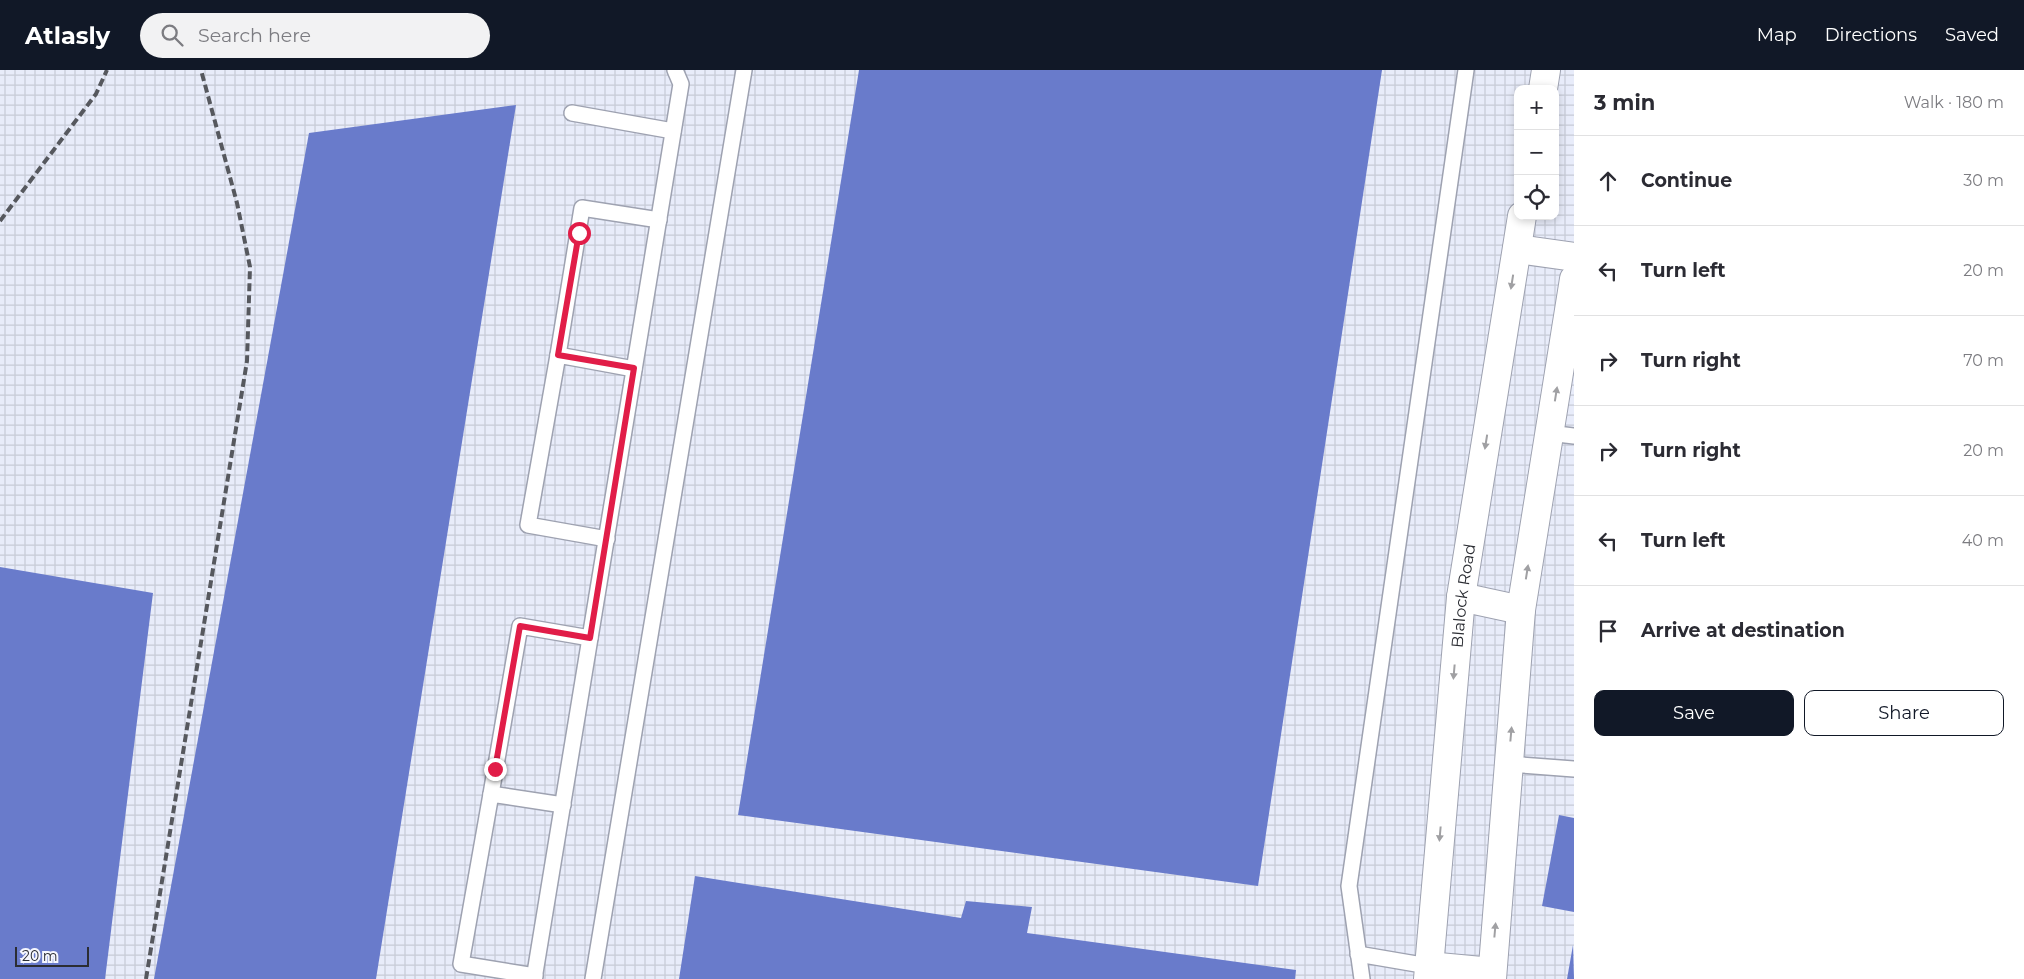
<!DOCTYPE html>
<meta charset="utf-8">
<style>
:root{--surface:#fff;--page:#f2f2f3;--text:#2b2b33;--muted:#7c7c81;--line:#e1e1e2;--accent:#111827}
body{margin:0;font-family:Montserrat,sans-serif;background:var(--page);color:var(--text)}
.controls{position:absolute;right:15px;top:15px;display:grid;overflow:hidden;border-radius:10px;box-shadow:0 2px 8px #0003}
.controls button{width:45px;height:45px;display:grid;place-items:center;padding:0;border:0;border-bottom:1px solid var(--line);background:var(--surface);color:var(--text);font:25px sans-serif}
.scale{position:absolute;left:15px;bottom:12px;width:74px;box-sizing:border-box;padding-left:5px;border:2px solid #2b2d33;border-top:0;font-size:14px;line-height:18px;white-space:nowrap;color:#2b2d33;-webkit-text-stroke:4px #f5f7fe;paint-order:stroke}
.stop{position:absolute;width:15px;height:15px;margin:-11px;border:4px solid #e11d48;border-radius:50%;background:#fff}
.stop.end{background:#e11d48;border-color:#fff;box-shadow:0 1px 5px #0008}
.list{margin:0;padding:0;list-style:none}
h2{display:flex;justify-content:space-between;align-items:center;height:65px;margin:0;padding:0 20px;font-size:21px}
h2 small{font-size:16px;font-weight:400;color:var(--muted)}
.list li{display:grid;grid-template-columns:32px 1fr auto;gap:15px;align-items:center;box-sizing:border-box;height:90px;padding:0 20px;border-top:1px solid var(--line)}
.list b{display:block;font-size:19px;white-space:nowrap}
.list em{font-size:16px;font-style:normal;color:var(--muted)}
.actions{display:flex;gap:10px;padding:15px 20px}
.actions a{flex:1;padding:11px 0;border:1px solid var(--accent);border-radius:10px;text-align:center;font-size:18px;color:var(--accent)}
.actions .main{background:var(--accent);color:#fff}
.icon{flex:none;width:28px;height:28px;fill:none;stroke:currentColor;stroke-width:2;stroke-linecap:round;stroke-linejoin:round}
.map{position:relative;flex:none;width:1574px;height:909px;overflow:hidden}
header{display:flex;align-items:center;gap:30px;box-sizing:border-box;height:70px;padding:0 25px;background:var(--accent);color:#fff}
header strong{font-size:24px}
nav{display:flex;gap:28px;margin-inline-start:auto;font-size:18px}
.search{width:350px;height:45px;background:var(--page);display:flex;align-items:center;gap:12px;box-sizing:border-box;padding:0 18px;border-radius:28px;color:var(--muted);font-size:19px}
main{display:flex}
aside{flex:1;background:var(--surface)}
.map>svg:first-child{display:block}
.industrial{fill:url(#industrial-grid);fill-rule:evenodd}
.building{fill:#697bcb}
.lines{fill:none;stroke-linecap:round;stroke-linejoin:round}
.service-casing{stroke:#9ea2b1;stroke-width:18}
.secondary-casing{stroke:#9ea2b1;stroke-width:30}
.service{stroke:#fff;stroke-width:15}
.secondary{stroke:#fff;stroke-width:28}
.rail{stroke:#56585e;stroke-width:4;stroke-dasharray:8 4;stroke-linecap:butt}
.oneway{fill:#a0a0a3}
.route{stroke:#e11d48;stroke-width:6}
.labels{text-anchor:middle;stroke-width:4;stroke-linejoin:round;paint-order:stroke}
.street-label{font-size:16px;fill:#2b2d33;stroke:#f5f7fe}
</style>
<header>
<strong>Atlasly</strong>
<div class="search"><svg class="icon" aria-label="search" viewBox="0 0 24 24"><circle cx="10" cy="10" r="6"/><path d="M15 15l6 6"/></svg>Search here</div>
<nav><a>Map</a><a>Directions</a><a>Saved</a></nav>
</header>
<main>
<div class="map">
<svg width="1574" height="909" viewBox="0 0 1574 909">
<defs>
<pattern id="industrial-grid" width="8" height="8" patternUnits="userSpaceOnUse" patternTransform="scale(1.25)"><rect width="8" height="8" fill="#e8ecfa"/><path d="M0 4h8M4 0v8" fill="none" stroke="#c7cbd7"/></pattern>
</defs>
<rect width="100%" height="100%" fill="#f5f7fe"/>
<path class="industrial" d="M 0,0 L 1574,0 L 1574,909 L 0,909 ZM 1518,19 L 1555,19 L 1555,146 L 1518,146 Z"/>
<g class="building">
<path d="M 859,0 L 1382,0 L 1258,816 L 738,745 Z"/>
<path d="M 516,35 L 376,909 L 154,909 L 309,63 Z"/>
<path d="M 0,497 L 153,523 L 105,909 L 0,909 Z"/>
<path d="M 1559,745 L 1574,748 L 1574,842 L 1542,836 Z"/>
<path d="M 695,806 L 961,848 L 966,831 L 1032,837 L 1027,863 L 1296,900 L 1295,909 L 679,909 Z"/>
<path d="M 1573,875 L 1574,909 L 1567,909 Z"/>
</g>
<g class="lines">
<defs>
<g id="service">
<path d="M 572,43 L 673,61"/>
<path d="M 558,285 L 582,138 L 659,150"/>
<path d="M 1549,363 L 1574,366"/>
<path d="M 607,469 L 528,455 L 558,285 L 634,299"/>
<path d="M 1509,694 L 1574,699"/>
<path d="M 491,724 L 520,556 L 590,568"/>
<path d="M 1358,884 L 1428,896"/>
<path d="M 535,906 L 461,894 L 491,724 L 563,735"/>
<path d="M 534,909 L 681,14 L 675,0"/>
<path d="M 593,909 L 744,0"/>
<path d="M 1362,909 L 1349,816 L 1466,0"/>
</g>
<g id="secondary">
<path d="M 1543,19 L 1546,0"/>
<path d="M 1517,179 L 1574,187"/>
<path d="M 1461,527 L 1521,540"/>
<path d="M 1428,896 L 1492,902"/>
<path id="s1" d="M 1428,909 L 1461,527 L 1522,146"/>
<path d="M 1492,909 L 1521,540 L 1574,209"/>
</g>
</defs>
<use href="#service" class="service-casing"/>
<use href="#secondary" class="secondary-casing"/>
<use href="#service" class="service"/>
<use href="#secondary" class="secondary"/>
<g class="rail">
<path d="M 0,151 L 96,24 L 107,0"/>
<path d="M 146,909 L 247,291 L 250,197 L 237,133 L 201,0"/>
</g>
</g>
<defs><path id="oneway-solid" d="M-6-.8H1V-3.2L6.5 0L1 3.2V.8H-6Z" transform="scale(1.25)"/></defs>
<g class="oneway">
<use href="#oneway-solid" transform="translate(1512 212) rotate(99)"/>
<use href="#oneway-solid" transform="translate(1556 324) rotate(-81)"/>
<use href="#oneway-solid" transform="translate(1486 372) rotate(99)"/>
<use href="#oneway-solid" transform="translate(1527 502) rotate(-81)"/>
<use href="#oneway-solid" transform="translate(1454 602) rotate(95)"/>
<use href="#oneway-solid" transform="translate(1511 664) rotate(-85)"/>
<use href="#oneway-solid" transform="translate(1440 764) rotate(95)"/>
<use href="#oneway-solid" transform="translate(1495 860) rotate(-85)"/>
</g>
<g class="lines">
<path class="route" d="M 495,699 L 520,556 L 590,568 L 634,298 L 558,285 L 579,163"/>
</g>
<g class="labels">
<g class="street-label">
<text dy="6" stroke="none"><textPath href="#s1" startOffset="385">Blalock Road</textPath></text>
</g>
</g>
</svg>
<div class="controls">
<button>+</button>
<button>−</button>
<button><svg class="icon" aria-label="locate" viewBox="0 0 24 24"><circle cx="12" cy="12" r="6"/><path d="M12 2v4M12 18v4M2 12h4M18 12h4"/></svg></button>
</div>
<div class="scale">20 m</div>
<div class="stop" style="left:579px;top:163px"></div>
<div class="stop end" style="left:495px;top:699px"></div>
</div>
<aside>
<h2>3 min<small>Walk · 180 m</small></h2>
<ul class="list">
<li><svg class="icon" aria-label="ahead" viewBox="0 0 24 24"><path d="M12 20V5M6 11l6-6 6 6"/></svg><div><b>Continue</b></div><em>30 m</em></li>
<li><svg class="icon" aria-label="left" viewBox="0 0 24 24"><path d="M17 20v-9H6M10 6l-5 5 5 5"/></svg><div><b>Turn left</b></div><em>20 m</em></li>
<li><svg class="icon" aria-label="right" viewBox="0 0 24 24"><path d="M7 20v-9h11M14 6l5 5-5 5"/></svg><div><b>Turn right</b></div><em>70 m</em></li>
<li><svg class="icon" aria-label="right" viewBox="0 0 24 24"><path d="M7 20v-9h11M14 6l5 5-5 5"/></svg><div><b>Turn right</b></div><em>20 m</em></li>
<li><svg class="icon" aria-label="left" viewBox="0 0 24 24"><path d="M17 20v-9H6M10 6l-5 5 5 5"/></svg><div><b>Turn left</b></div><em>40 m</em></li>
<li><svg class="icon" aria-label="arrive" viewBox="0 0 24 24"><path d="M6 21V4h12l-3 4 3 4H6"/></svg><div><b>Arrive at destination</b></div></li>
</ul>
<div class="actions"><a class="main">Save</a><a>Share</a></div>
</aside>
</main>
